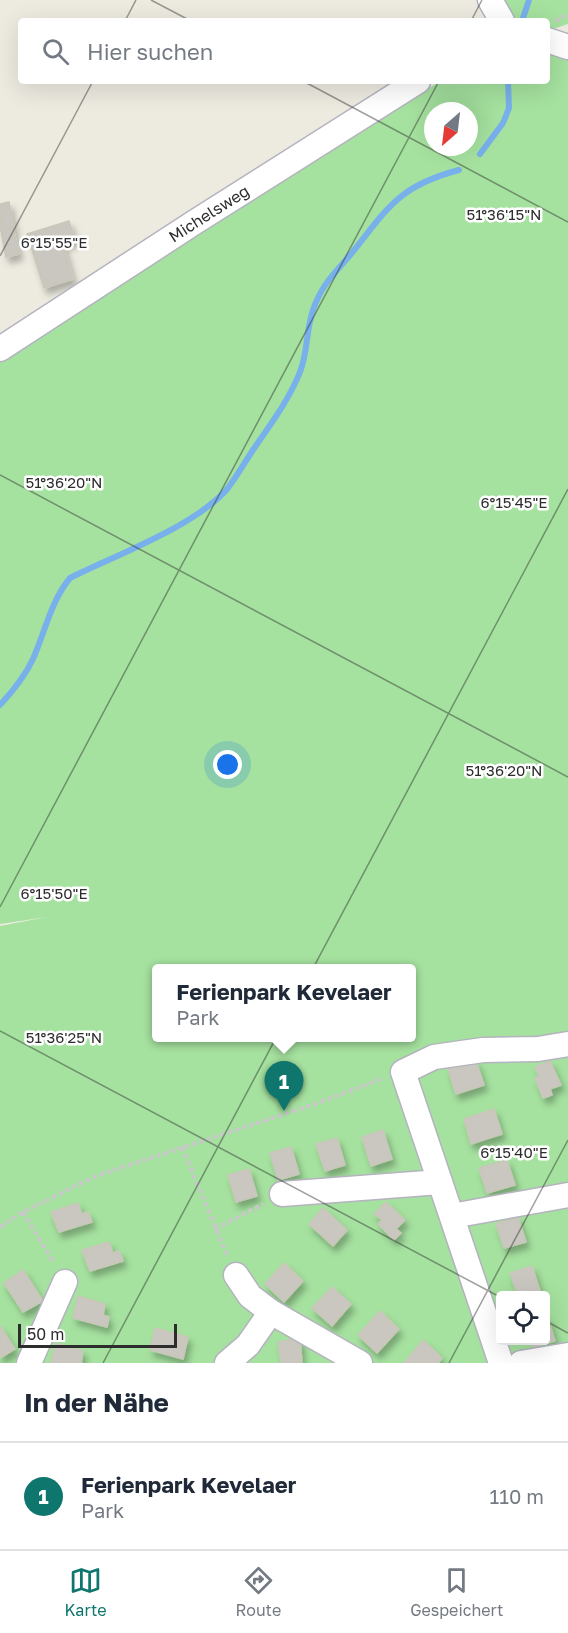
<!DOCTYPE html>
<html lang="de">
<meta charset="utf-8">
<style>
:root{--surface:#fff;--page:#f6f6f7;--text:#1f2937;--muted:#747a83;--line:#e0e1e3;--accent:#0f766e}
body{margin:0;font-family:"Golos Text",sans-serif;background:var(--page);color:var(--text)}
.controls{position:absolute;right:18px;bottom:18px;display:grid;overflow:hidden;border-radius:6px;box-shadow:0 6px 24px #0002}
.controls button{width:54px;height:54px;display:grid;place-items:center;padding:0;border:0;border-bottom:2px solid var(--line);background:var(--surface);color:var(--text);font:30px sans-serif}
.compass{position:absolute;left:424px;top:102px;width:54px;height:54px;border-radius:50%;background:var(--surface);box-shadow:0 6px 24px #0002;rotate:208deg}
.scale{position:absolute;left:18px;bottom:15px;width:159px;box-sizing:border-box;padding-left:6px;border:3px solid #2d2d2d;border-top:0;font-size:16px;line-height:21px;white-space:nowrap;color:#2d2d2d;-webkit-text-stroke:4px #fff;paint-order:stroke}
.you{position:absolute;left:228px;top:765px;width:21px;height:21px;margin:-15px;border:4px solid #fff;border-radius:50%;background:#1a73e8;box-shadow:0 0 0 9px #1a73e833}
.badge{display:grid;place-items:center;width:39px;height:39px;border-radius:50%;background:var(--accent);color:#fff;font-size:20px;font-weight:700}
.pin{position:absolute;translate:-50% -50px;filter:drop-shadow(0 2px 3px #0008)}
.pin::after{content:'';position:absolute;top:32px;width:21px;height:18px;background:inherit;clip-path:polygon(0 0,100% 0,50% 100%)}
.popup{position:absolute;left:152px;top:964px;width:264px;height:78px;box-sizing:border-box;display:grid;place-content:center;border-radius:6px;background:var(--surface);filter:drop-shadow(0 2px 4px #0005);font-size:20px;white-space:nowrap;color:var(--muted)}
.popup b{font-size:22px;color:var(--text)}
.popup::after{content:'';position:absolute;left:50%;top:100%;margin-left:-12px;border:12px solid transparent;border-top-color:var(--surface)}
.list{margin:0;padding:0;list-style:none}
h2{display:flex;justify-content:space-between;align-items:center;height:78px;margin:0;padding:0 24px;font-size:26px}
h2 small{font-size:20px;font-weight:400;color:var(--muted)}
.list li{display:grid;grid-template-columns:39px 1fr auto;gap:18px;align-items:center;box-sizing:border-box;height:108px;padding:0 24px;border-top:2px solid var(--line)}
.list b{display:block;font-size:22px;white-space:nowrap}
.list p{margin:0;font-size:20px;white-space:nowrap;color:var(--muted)}
.list em{font-size:20px;font-style:normal;color:var(--muted)}
.icon{flex:none;width:33px;height:33px;fill:none;stroke:currentColor;stroke-width:2;stroke-linecap:round;stroke-linejoin:round}
.map{position:relative;flex:none;width:568px;height:1363px;overflow:hidden}
.search{position:absolute;background:var(--surface);box-shadow:0 6px 24px #0002;left:18px;right:18px;top:18px;height:66px;display:flex;align-items:center;gap:15px;box-sizing:border-box;padding:0 21px;border-radius:6px;color:var(--muted);font-size:22px}
.sheet{height:186px;background:var(--surface)}
nav{display:flex;justify-content:space-around;align-items:center;box-sizing:border-box;height:84px;border-top:2px solid var(--line);background:var(--surface);font-size:16px;color:var(--muted)}
nav a{display:grid;justify-items:center;gap:3px}
nav .on{color:var(--accent)}
.map>svg:first-child{display:block}
.green{fill:#a5e19f;fill-rule:evenodd}
.lines{fill:none;stroke-linecap:round;stroke-linejoin:round}
.stream{stroke:#77b0eb;stroke-width:6}
.building{fill:#c9c7bf;stroke:#c9c7b9;stroke-width:1.5;filter:url(#shadow)}
.minor-casing{stroke:#b4b3bf;stroke-width:27}
.path{stroke:#c8c8c8;stroke-width:4;stroke-dasharray:4.5 3;stroke-linecap:butt}
.minor{stroke:#fff;stroke-width:24}
.ticks{fill:none;stroke:#2d2d2d;stroke-width:1.5;stroke-opacity:0.45}
.labels{text-anchor:middle;stroke-width:5;stroke-linejoin:round;paint-order:stroke}
.street-label{font-size:16px;fill:#2d2d2d;stroke:#fff}
.ticks-label{font-size:15px;text-anchor:middle;fill:#2d2d2d;stroke:#fff;stroke-width:5;stroke-linejoin:round;paint-order:stroke}
</style>
<div class="map">
<svg width="568" height="1363" viewBox="0 0 568 1363">
<defs>
<filter id="shadow"><feDropShadow dx="3.5" dy="6" stdDeviation="3" flood-color="#0004"/></filter>
</defs>
<rect width="100%" height="100%" fill="#edebe0"/>
<g class="green">
<path d="M 485,0 L 568,0 L 568,24 L 547,31 L 547,21 L 487,21 Z"/>
<path d="M 547,40 L 568,47 L 568,1363 L 0,1363 L 0,926 L 47,917 L 0,924 L 0,360 L 417,95 L 441,81 L 547,81 ZM 433,111 L 469,111 L 469,147 L 433,147 ZM 156,968 L 412,968 L 412,1038 L 156,1038 ZM 500,1296 L 546,1296 L 546,1340 L 500,1340 Z"/>
</g>
<g class="lines">
<g class="stream">
<path d="M 523,18 L 529,0"/>
<path d="M 480,154 L 503,123 L 509,108 L 508,81"/>
<path d="M 0,705 C 13,691 25,676 33,659 C 45,632 51,601 70,578 C 116,555 196,526 228,488 C 237,476 245,462 253,450 C 270,425 289,400 300,372 C 308,352 306,330 313,310 C 322,284 334,274 351,254 C 388,208 398,186 459,170"/>
</g>
</g>
<g class="building">
<path d="M 9,202 L 14,228 L 1,231 L 0,204 Z"/>
<path d="M 69,221 L 75,240 L 63,244 L 73,279 L 44,288 L 27,234 Z"/>
<path d="M 13,228 L 19,254 L 6,257 L 1,231 Z"/>
<path d="M 476,1061 L 484,1085 L 456,1094 L 448,1069 Z"/>
<path d="M 550,1061 L 561,1085 L 550,1089 L 552,1095 L 543,1098 L 535,1078 L 539,1076 L 535,1067 Z"/>
<path d="M 494,1109 L 502,1134 L 471,1144 L 464,1119 Z"/>
<path d="M 383,1130 L 392,1159 L 371,1166 L 362,1137 Z"/>
<path d="M 337,1138 L 345,1165 L 325,1171 L 316,1144 Z"/>
<path d="M 291,1147 L 299,1174 L 278,1180 L 270,1153 Z"/>
<path d="M 507,1160 L 515,1185 L 487,1193 L 479,1168 Z"/>
<path d="M 249,1169 L 257,1196 L 236,1202 L 228,1175 Z"/>
<path d="M 386,1202 L 405,1220 L 396,1229 L 401,1233 L 394,1240 L 378,1224 L 382,1220 L 374,1214 Z"/>
<path d="M 78,1203 L 82,1214 L 88,1212 L 92,1222 L 59,1232 L 51,1212 Z"/>
<path d="M 323,1208 L 347,1230 L 333,1246 L 309,1224 Z"/>
<path d="M 518,1217 L 526,1242 L 504,1248 L 496,1224 Z"/>
<path d="M 109,1242 L 113,1253 L 119,1251 L 123,1261 L 90,1271 L 82,1250 Z"/>
<path d="M 284,1263 L 303,1281 L 284,1302 L 265,1284 Z"/>
<path d="M 532,1266 L 540,1291 L 526,1296 L 518,1296 L 510,1273 Z"/>
<path d="M 23,1270 L 43,1301 L 23,1312 L 4,1283 Z"/>
<path d="M 332,1287 L 351,1304 L 332,1326 L 312,1308 Z"/>
<path d="M 78,1296 L 105,1304 L 103,1315 L 109,1317 L 107,1327 L 73,1318 Z"/>
<path d="M 380,1311 L 399,1329 L 377,1353 L 358,1335 Z"/>
<path d="M 546,1316 L 547,1316 L 555,1341 L 533,1347 L 531,1340 L 546,1340 Z"/>
<path d="M 0,1326 L 15,1349 L 0,1358 Z"/>
<path d="M 155,1328 L 188,1337 L 183,1359 L 150,1350 Z"/>
<path d="M 300,1338 L 302,1363 L 280,1363 L 281,1362 L 278,1342 Z"/>
<path d="M 423,1340 L 442,1358 L 438,1363 L 404,1363 Z"/>
<path d="M 56,1343 L 83,1351 L 81,1363 L 83,1363 L 51,1363 Z"/>
</g>
<g class="lines">
<defs>
<g id="minor">
<path d="M 490,0 L 502,21"/>
<path d="M 547,40 L 568,47"/>
<path id="s1" d="M 0,349 L 195,222 L 418,81"/>
<path d="M 282,1194 L 440,1182"/>
<path d="M 452,1216 L 568,1195"/>
<path d="M 236,1275 L 250,1296 L 271,1312 L 360,1363"/>
<path d="M 29,1363 L 65,1282"/>
<path d="M 227,1363 L 248,1345 L 271,1312"/>
<path d="M 501,1363 L 403,1072 L 434,1057 L 483,1050 L 538,1049 L 568,1044"/>
<path d="M 521,1363 L 568,1355"/>
</g>
</defs>
<use href="#minor" class="minor-casing"/>
<g class="path">
<path d="M 555,21 L 568,14"/>
<path d="M 182,1147 L 227,1255"/>
<path d="M 23,1212 L 54,1263"/>
<path d="M 0,1227 L 23,1212 L 96,1176 L 315,1104 L 384,1078"/>
<path d="M 215,1229 L 263,1204"/>
</g>
<use href="#minor" class="minor"/>
</g>
<path class="ticks" d="M 151,0 L 191,21M 125,21 L 136,0M 471,21 L 482,0M 303,81 L 568,222M 0,256 L 93,81M 0,475 L 568,777M 0,907 L 439,81M 0,1031 L 500,1297M 546,1321 L 568,1333M 103,1363 L 568,489M 449,1363 L 568,1140"/>
<g class="labels">
<g class="street-label">
<text dy="6" stroke="none"><textPath href="#s1" startOffset="249">Michelsweg</textPath></text>
</g>
</g>
<g class="ticks-label">
<text x="504" y="220">51°36'15"N</text>
<text x="54" y="248">6°15'55"E</text>
<text x="64" y="488">51°36'20"N</text>
<text x="514" y="508">6°15'45"E</text>
<text x="504" y="776">51°36'20"N</text>
<text x="54" y="899">6°15'50"E</text>
<text x="64" y="1043">51°36'25"N</text>
<text x="514" y="1158">6°15'40"E</text>
</g>
</svg>
<div class="controls">
<button><svg class="icon" aria-label="locate" viewBox="0 0 24 24"><circle cx="12" cy="12" r="6"/><path d="M12 2v4M12 18v4M2 12h4M18 12h4"/></svg></button>
</div>
<svg class="compass" viewBox="-18 -18 36 36"><path d="M0-13l5 13h-10z" fill="#e53935"/><path d="M0 13l5-13h-10z" fill="#747a83"/></svg>
<div class="scale">50 m</div>
<div class="you"></div>
<div class="pin badge" style="left:284px;top:1111px">1</div>
<div class="popup"><b>Ferienpark Kevelaer</b>Park</div>
<div class="search"><svg class="icon" aria-label="search" viewBox="0 0 24 24"><circle cx="10" cy="10" r="6"/><path d="M15 15l6 6"/></svg>Hier suchen</div>
</div>
<section class="sheet">
<h2>In der Nähe<small></small></h2>
<ul class="list">
<li><span class="badge">1</span><div><b>Ferienpark Kevelaer</b><p>Park</p></div><em>110 m</em></li>
</ul>
</section>
<nav>
<a class="on"><svg class="icon" aria-label="map" viewBox="0 0 24 24"><path d="M3 6l6-2 6 2 6-2v14l-6 2-6-2-6 2zM9 4v14M15 6v14"/></svg>Karte</a>
<a><svg class="icon" aria-label="directions" viewBox="0 0 24 24"><path d="M12 3l9 9-9 9-9-9zM9 14v-3h6M13 9l2 2-2 2"/></svg>Route</a>
<a><svg class="icon" aria-label="saved" viewBox="0 0 24 24"><path d="M7 4h10v16l-5-4-5 4z"/></svg>Gespeichert</a>
</nav>
